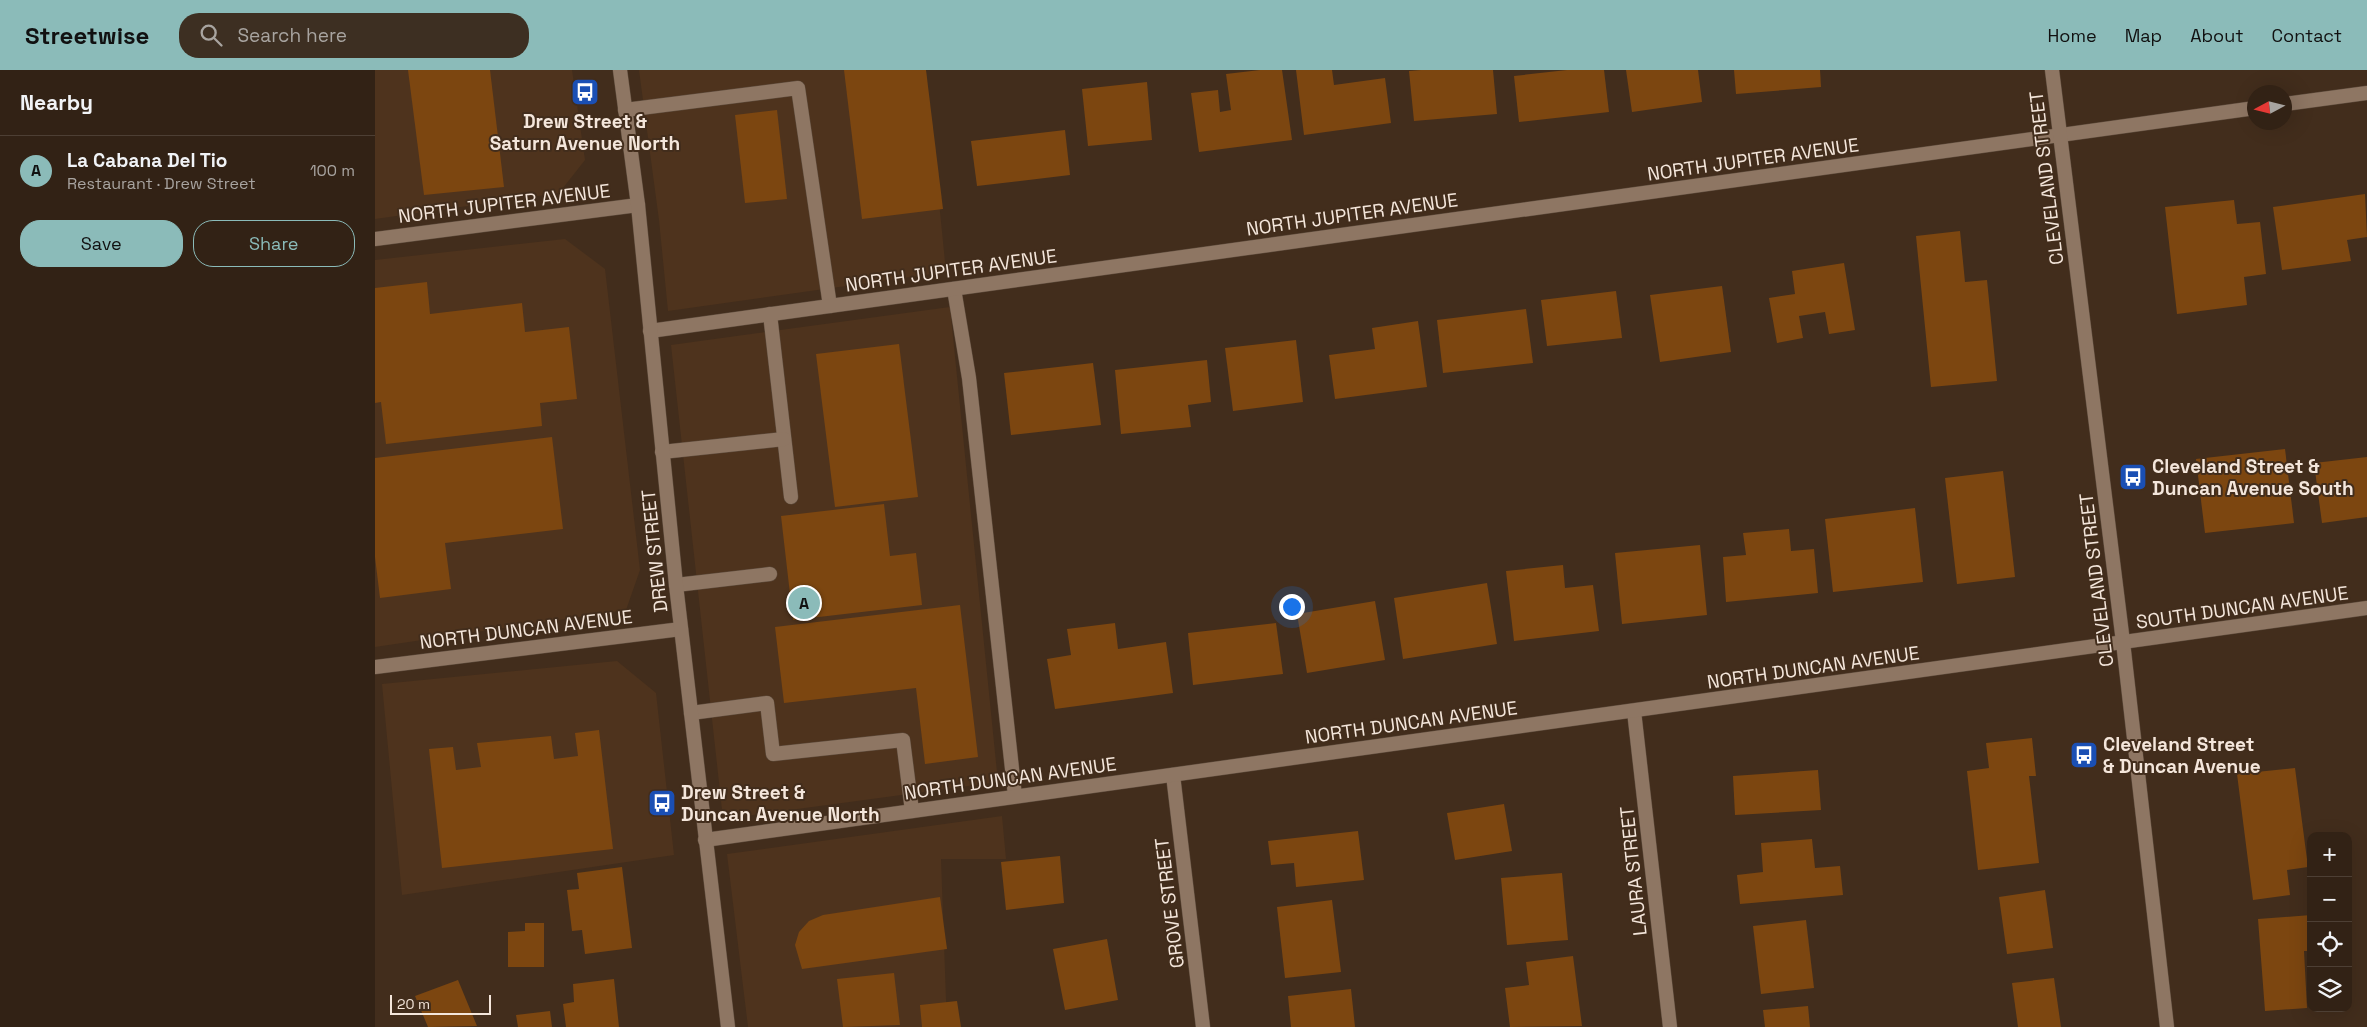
<!DOCTYPE html>
<meta charset="utf-8">
<style>
:root{--surface:#322215;--page:#3d2f22;--text:#f1f3f6;--muted:#a8a4a0;--line:#4d3f34;--accent:#8bbbb9}
body{margin:0;font-family:"Space Grotesk",sans-serif;background:var(--page);color:var(--text)}
.controls{position:absolute;right:15px;bottom:15px;display:grid;overflow:hidden;border-radius:10px;box-shadow:0 5px 20px #0002}
.controls button{width:45px;height:45px;display:grid;place-items:center;padding:0;border:0;border-bottom:1px solid var(--line);background:var(--surface);color:var(--text);font:25px sans-serif}
.compass{position:absolute;left:1872px;top:15px;width:45px;height:45px;border-radius:50%;background:var(--surface);box-shadow:0 5px 20px #0002;rotate:263deg}
.scale{position:absolute;left:15px;bottom:12px;width:101px;box-sizing:border-box;padding-left:5px;border:2px solid #f4e6db;border-top:0;font-size:14px;line-height:18px;white-space:nowrap;color:#f4e6db;-webkit-text-stroke:4px #422d1c;paint-order:stroke}
.you{position:absolute;left:916px;top:536px;width:18px;height:18px;margin:-12px;border:4px solid #fff;border-radius:50%;background:#1a73e8;box-shadow:0 0 0 8px #1a73e833}
.badge{display:grid;place-items:center;width:32px;height:32px;border-radius:50%;background:var(--accent);color:#111;font-size:16px;font-weight:700}
.pin{position:absolute;translate:-50% -50%;border:2px solid #fff;box-shadow:0 1px 5px #0006}
.list{margin:0;padding:0;list-style:none}
h2{display:flex;justify-content:space-between;align-items:center;height:65px;margin:0;padding:0 20px;font-size:21px}
h2 small{font-size:16px;font-weight:400;color:var(--muted)}
.list li{display:grid;grid-template-columns:32px 1fr auto;gap:15px;align-items:center;box-sizing:border-box;height:70px;padding:0 20px;border-top:1px solid var(--line)}
.list b{display:block;font-size:19px;white-space:nowrap}
.list p{margin:0;font-size:16px;white-space:nowrap;color:var(--muted)}
.list em{font-size:16px;font-style:normal;color:var(--muted)}
.actions{display:flex;gap:10px;padding:15px 20px}
.actions a{flex:1;padding:11px 0;border:1px solid var(--accent);border-radius:20px;text-align:center;font-size:18px;color:var(--accent)}
.actions .main{background:var(--accent);color:#111}
.icon{flex:none;width:28px;height:28px;fill:none;stroke:currentColor;stroke-width:2;stroke-linecap:round;stroke-linejoin:round}
.map{position:relative;flex:none;width:1992px;height:957px;overflow:hidden}
header{display:flex;align-items:center;gap:30px;box-sizing:border-box;height:70px;padding:0 25px;background:var(--accent);color:#111}
header strong{font-size:24px}
nav{display:flex;gap:28px;margin-inline-start:auto;font-size:18px}
.search{width:350px;height:45px;background:var(--page);display:flex;align-items:center;gap:12px;box-sizing:border-box;padding:0 18px;border-radius:20px;color:var(--muted);font-size:19px}
main{display:flex}
aside{flex:1;background:var(--surface)}
.map>svg:first-child{display:block}
.built{fill:#4e331d}
.building{fill:#7c4610}
.lines{fill:none;stroke-linecap:round;stroke-linejoin:round}
.service-casing{stroke:#5d4b3c;stroke-width:15}
.minor-casing{stroke:#5d4b3c;stroke-width:15}
.tertiary-casing{stroke:#5d4b3c;stroke-width:15}
.secondary-casing{stroke:#5d4b3c;stroke-width:15}
.service{stroke:#8e7663;stroke-width:14}
.minor{stroke:#8e7663;stroke-width:14}
.tertiary{stroke:#8e7663;stroke-width:14}
.secondary{stroke:#8e7663;stroke-width:14}
.labels{text-anchor:middle;stroke-width:4;stroke-linejoin:round;paint-order:stroke}
.poi-label{font-size:19px;font-weight:bold;fill:#f4e6db;stroke:#422d1c;text-anchor:start}
.street-label{font-size:19px;fill:#f4e6db;stroke:#422d1c}
</style>
<header>
<strong>Streetwise</strong>
<div class="search"><svg class="icon" aria-label="search" viewBox="0 0 24 24"><circle cx="10" cy="10" r="6"/><path d="M15 15l6 6"/></svg>Search here</div>
<nav><a>Home</a><a>Map</a><a>About</a><a>Contact</a></nav>
</header>
<main>
<aside>
<h2>Nearby<small></small></h2>
<ul class="list">
<li><span class="badge">A</span><div><b>La Cabana Del Tio</b><p>Restaurant · Drew Street</p></div><em>100 m</em></li>
</ul>
<div class="actions"><a class="main">Save</a><a>Share</a></div>
</aside>
<div class="map">
<svg width="1992" height="957" viewBox="0 0 1992 957">
<rect width="100%" height="100%" fill="#422d1c"/>
<g class="built">
<path d="M 0,0 L 197,0 L 210,90 L 184,123 L 0,149 Z"/>
<path d="M 264,0 L 551,0 L 571,202 L 293,241 L 284,150 Z"/>
<path d="M 190,169 L 230,199 L 265,500 L 251,540 L 0,577 L 0,190 Z"/>
<path d="M 575,237 L 623,712 L 348,749 L 296,275 Z"/>
<path d="M 242,591 L 281,623 L 299,785 L 27,825 L 7,614 Z"/>
<path d="M 627,746 L 631,789 L 566,789 L 572,957 L 373,957 L 352,784 Z"/>
</g>
<g class="building">
<path d="M 33,0 L 115,0 L 129,117 L 49,125 Z"/>
<path d="M 469,0 L 551,0 L 568,139 L 487,149 Z"/>
<path d="M 885,0 L 907,0 L 917,70 L 824,82 L 816,23 L 843,20 L 845,42 L 856,40 L 851,4 Z"/>
<path d="M 921,0 L 957,0 L 959,15 L 1010,8 L 1016,53 L 929,65 Z"/>
<path d="M 1046,0 L 1118,0 L 1122,44 L 1039,51 L 1034,1 Z"/>
<path d="M 1192,0 L 1229,0 L 1234,42 L 1144,52 L 1139,6 Z"/>
<path d="M 1251,0 L 1323,0 L 1327,32 L 1257,42 Z"/>
<path d="M 1359,0 L 1445,0 L 1446,17 L 1361,24 Z"/>
<path d="M 772,12 L 777,70 L 713,76 L 707,19 Z"/>
<path d="M 402,40 L 412,129 L 370,133 L 360,45 Z"/>
<path d="M 690,60 L 695,105 L 602,116 L 596,71 Z"/>
<path d="M 1990,124 L 1992,167 L 1972,170 L 1976,191 L 1907,200 L 1898,137 Z"/>
<path d="M 1859,130 L 1862,154 L 1885,152 L 1891,204 L 1869,207 L 1872,235 L 1802,244 L 1790,137 Z"/>
<path d="M 1585,161 L 1590,212 L 1612,210 L 1622,311 L 1556,317 L 1541,166 Z"/>
<path d="M 1469,193 L 1480,260 L 1454,264 L 1450,242 L 1424,246 L 1428,268 L 1402,273 L 1394,228 L 1420,224 L 1417,201 Z"/>
<path d="M 52,212 L 55,244 L 147,233 L 150,262 L 194,257 L 202,329 L 165,333 L 167,356 L 11,374 L 6,332 L 0,333 L 0,218 Z"/>
<path d="M 1347,216 L 1356,282 L 1285,292 L 1275,225 Z"/>
<path d="M 1241,221 L 1247,268 L 1172,276 L 1166,230 Z"/>
<path d="M 1151,239 L 1158,293 L 1068,303 L 1062,250 Z"/>
<path d="M 1043,251 L 1052,317 L 960,329 L 954,285 L 1000,279 L 997,258 Z"/>
<path d="M 921,270 L 928,332 L 858,341 L 850,278 Z"/>
<path d="M 524,274 L 543,427 L 460,437 L 441,284 Z"/>
<path d="M 832,290 L 836,332 L 813,335 L 816,357 L 746,364 L 740,300 Z"/>
<path d="M 718,293 L 726,355 L 636,365 L 629,303 Z"/>
<path d="M 177,367 L 188,459 L 70,473 L 76,519 L 5,528 L 0,487 L 0,388 Z"/>
<path d="M 1910,379 L 1919,453 L 1830,463 L 1821,389 Z"/>
<path d="M 1992,387 L 1992,447 L 1947,453 L 1939,393 Z"/>
<path d="M 1628,401 L 1640,507 L 1582,514 L 1570,408 Z"/>
<path d="M 509,434 L 515,486 L 541,483 L 547,535 L 418,550 L 406,446 Z"/>
<path d="M 1540,438 L 1548,512 L 1458,522 L 1450,449 Z"/>
<path d="M 1414,459 L 1416,481 L 1439,479 L 1443,523 L 1351,532 L 1348,487 L 1371,485 L 1368,463 Z"/>
<path d="M 1325,475 L 1332,545 L 1247,554 L 1240,483 Z"/>
<path d="M 1188,495 L 1190,518 L 1218,515 L 1224,561 L 1139,571 L 1131,501 Z"/>
<path d="M 1112,513 L 1122,574 L 1028,589 L 1019,528 Z"/>
<path d="M 1000,531 L 1010,590 L 932,603 L 922,544 Z"/>
<path d="M 585,535 L 603,687 L 550,694 L 541,618 L 409,633 L 400,557 Z"/>
<path d="M 740,553 L 743,579 L 791,572 L 798,623 L 680,639 L 672,589 L 696,585 L 692,559 Z"/>
<path d="M 901,553 L 908,604 L 818,615 L 813,563 Z"/>
<path d="M 224,660 L 238,779 L 67,798 L 54,679 L 78,677 L 81,700 L 106,697 L 102,673 L 176,666 L 179,689 L 203,686 L 200,663 Z"/>
<path d="M 1657,668 L 1661,706 L 1654,706 L 1664,793 L 1603,800 L 1592,701 L 1614,698 L 1611,673 Z"/>
<path d="M 1920,698 L 1933,797 L 1912,800 L 1915,825 L 1878,830 L 1862,704 Z"/>
<path d="M 1443,700 L 1446,740 L 1360,745 L 1358,706 Z"/>
<path d="M 1129,734 L 1137,781 L 1080,790 L 1072,743 Z"/>
<path d="M 983,761 L 989,810 L 921,817 L 919,793 L 896,795 L 893,771 Z"/>
<path d="M 1437,769 L 1440,798 L 1465,796 L 1468,825 L 1365,834 L 1362,805 L 1388,802 L 1386,773 Z"/>
<path d="M 685,786 L 689,833 L 631,840 L 626,792 Z"/>
<path d="M 247,797 L 257,878 L 210,884 L 207,860 L 197,861 L 192,820 L 204,819 L 202,803 Z"/>
<path d="M 1187,803 L 1193,870 L 1132,875 L 1126,808 Z"/>
<path d="M 1670,820 L 1678,878 L 1632,884 L 1624,827 Z"/>
<path d="M 565,827 L 572,879 L 427,899 L 420,875 L 424,862 L 434,851 L 448,845 Z"/>
<path d="M 957,830 L 966,902 L 910,908 L 902,837 Z"/>
<path d="M 1936,845 L 1936,881 L 1929,881 L 1932,938 L 1890,941 L 1883,849 Z"/>
<path d="M 1431,850 L 1439,918 L 1386,924 L 1378,856 Z"/>
<path d="M 150,853 L 169,853 L 169,897 L 133,897 L 133,862 L 150,861 Z"/>
<path d="M 732,869 L 743,930 L 690,940 L 678,879 Z"/>
<path d="M 1198,886 L 1207,956 L 1135,957 L 1130,918 L 1154,915 L 1151,892 Z"/>
<path d="M 519,903 L 525,955 L 468,957 L 462,909 Z"/>
<path d="M 1679,908 L 1686,957 L 1643,957 L 1637,913 Z"/>
<path d="M 239,909 L 244,957 L 191,957 L 188,934 L 199,932 L 198,914 Z"/>
<path d="M 83,910 L 102,956 L 53,957 L 40,926 Z"/>
<path d="M 976,919 L 980,957 L 916,957 L 913,926 Z"/>
<path d="M 582,931 L 586,957 L 547,957 L 545,935 Z"/>
<path d="M 1433,936 L 1435,957 L 1390,957 L 1388,940 Z"/>
<path d="M 175,941 L 177,957 L 143,957 L 141,945 Z"/>
</g>
<g class="lines">
<defs>
<g id="service">
<path d="M 250,40 L 423,18 L 455,236"/>
<path d="M 579,219 L 594,308 L 640,726"/>
<path d="M 395,244 L 416,427"/>
<path d="M 287,382 L 409,369"/>
<path d="M 301,515 L 395,504"/>
<path d="M 316,643 L 392,633 L 398,684 L 528,670 L 537,741"/>
</g>
<g id="minor">
<path d="M 1910,34 L 1992,23"/>
<path d="M 0,169 L 263,135"/>
<path d="M 275,261 L 1880,38"/>
<path d="M 0,597 L 306,559"/>
<path d="M 1259,641 L 1295,957"/>
<path d="M 798,705 L 828,957"/>
<path d="M 330,770 L 1992,538"/>
</g>
<path id="tertiary" d="M 1677,0 L 1748,572 L 1792,957"/>
<path id="secondary" d="M 245,0 L 263,135 L 301,515 L 353,957"/>
</defs>
<use href="#service" class="service-casing"/>
<use href="#minor" class="minor-casing"/>
<use href="#tertiary" class="tertiary-casing"/>
<use href="#secondary" class="secondary-casing"/>
<use href="#service" class="service"/>
<use href="#minor" class="minor"/>
<use href="#tertiary" class="tertiary"/>
<use href="#secondary" class="secondary"/>
</g>
<defs>
<symbol id="bus-square" viewBox="-11 -11 22 22"><rect x="-9" y="-9" width="18" height="18" rx="4" fill="#1a4fb4" stroke="#422d1c"/><path d="M-5-6H5V4H4V6H2V4H-2V6H-4V4H-5ZM-3.5-4V0h7V-4ZM-3.5 1.2v1.5H-2V1.2ZM2 1.2v1.5H3.5V1.2Z" fill="#fff"/></symbol>
</defs>
<g fill-rule="evenodd">
<use href="#bus-square" x="194" y="6" width="32" height="32"/>
<use href="#bus-square" x="1742" y="391" width="32" height="32"/>
<use href="#bus-square" x="1693" y="669" width="32" height="32"/>
<use href="#bus-square" x="271" y="717" width="32" height="32"/>
</g>
<g class="labels">
<g class="poi-label">
<text x="210" y="58" text-anchor="middle">Drew Street &amp;<tspan x="210" dy="22">Saturn Avenue North</tspan></text>
<text x="1777" y="403">Cleveland Street &amp;<tspan x="1777" dy="22">Duncan Avenue South</tspan></text>
<text x="1728" y="681">Cleveland Street<tspan x="1728" dy="22">&amp; Duncan Avenue</tspan></text>
<text x="306" y="729">Drew Street &amp;<tspan x="306" dy="22">Duncan Avenue North</tspan></text>
</g>
<g class="street-label">
<text transform="translate(1378 89) rotate(-8)" y="7">NORTH JUPITER AVENUE</text>
<text transform="translate(1671 108) rotate(-97)" y="7">CLEVELAND STREET</text>
<text transform="translate(129 133) rotate(-7)" y="7">NORTH JUPITER AVENUE</text>
<text transform="translate(977 144) rotate(-8)" y="7">NORTH JUPITER AVENUE</text>
<text transform="translate(576 200) rotate(-8)" y="7">NORTH JUPITER AVENUE</text>
<text transform="translate(279 481) rotate(-96)" y="7">DREW STREET</text>
<text transform="translate(1721 510) rotate(-97)" y="7">CLEVELAND STREET</text>
<text transform="translate(1867 537) rotate(-8)" y="7">SOUTH DUNCAN AVENUE</text>
<text transform="translate(151 559) rotate(-7)" y="7">NORTH DUNCAN AVENUE</text>
<text transform="translate(1438 597) rotate(-8)" y="7">NORTH DUNCAN AVENUE</text>
<text transform="translate(1036 652) rotate(-8)" y="7">NORTH DUNCAN AVENUE</text>
<text transform="translate(635 708) rotate(-8)" y="7">NORTH DUNCAN AVENUE</text>
<text transform="translate(1258 801) rotate(-96)" y="7">LAURA STREET</text>
<text transform="translate(794 833) rotate(-97)" y="7">GROVE STREET</text>
</g>
</g>
</svg>
<div class="controls">
<button>+</button>
<button>−</button>
<button><svg class="icon" aria-label="locate" viewBox="0 0 24 24"><circle cx="12" cy="12" r="6"/><path d="M12 2v4M12 18v4M2 12h4M18 12h4"/></svg></button>
<button><svg class="icon" aria-label="layers" viewBox="0 0 24 24"><path d="M12 4l9 5-9 5-9-5zM3 14l9 5 9-5"/></svg></button>
</div>
<svg class="compass" viewBox="-18 -18 36 36"><path d="M0-13l5 13h-10z" fill="#e53935"/><path d="M0 13l5-13h-10z" fill="#a8a4a0"/></svg>
<div class="scale">20 m</div>
<div class="you"></div>
<div class="pin badge" style="left:429px;top:533px">A</div>
</div>
</main>
